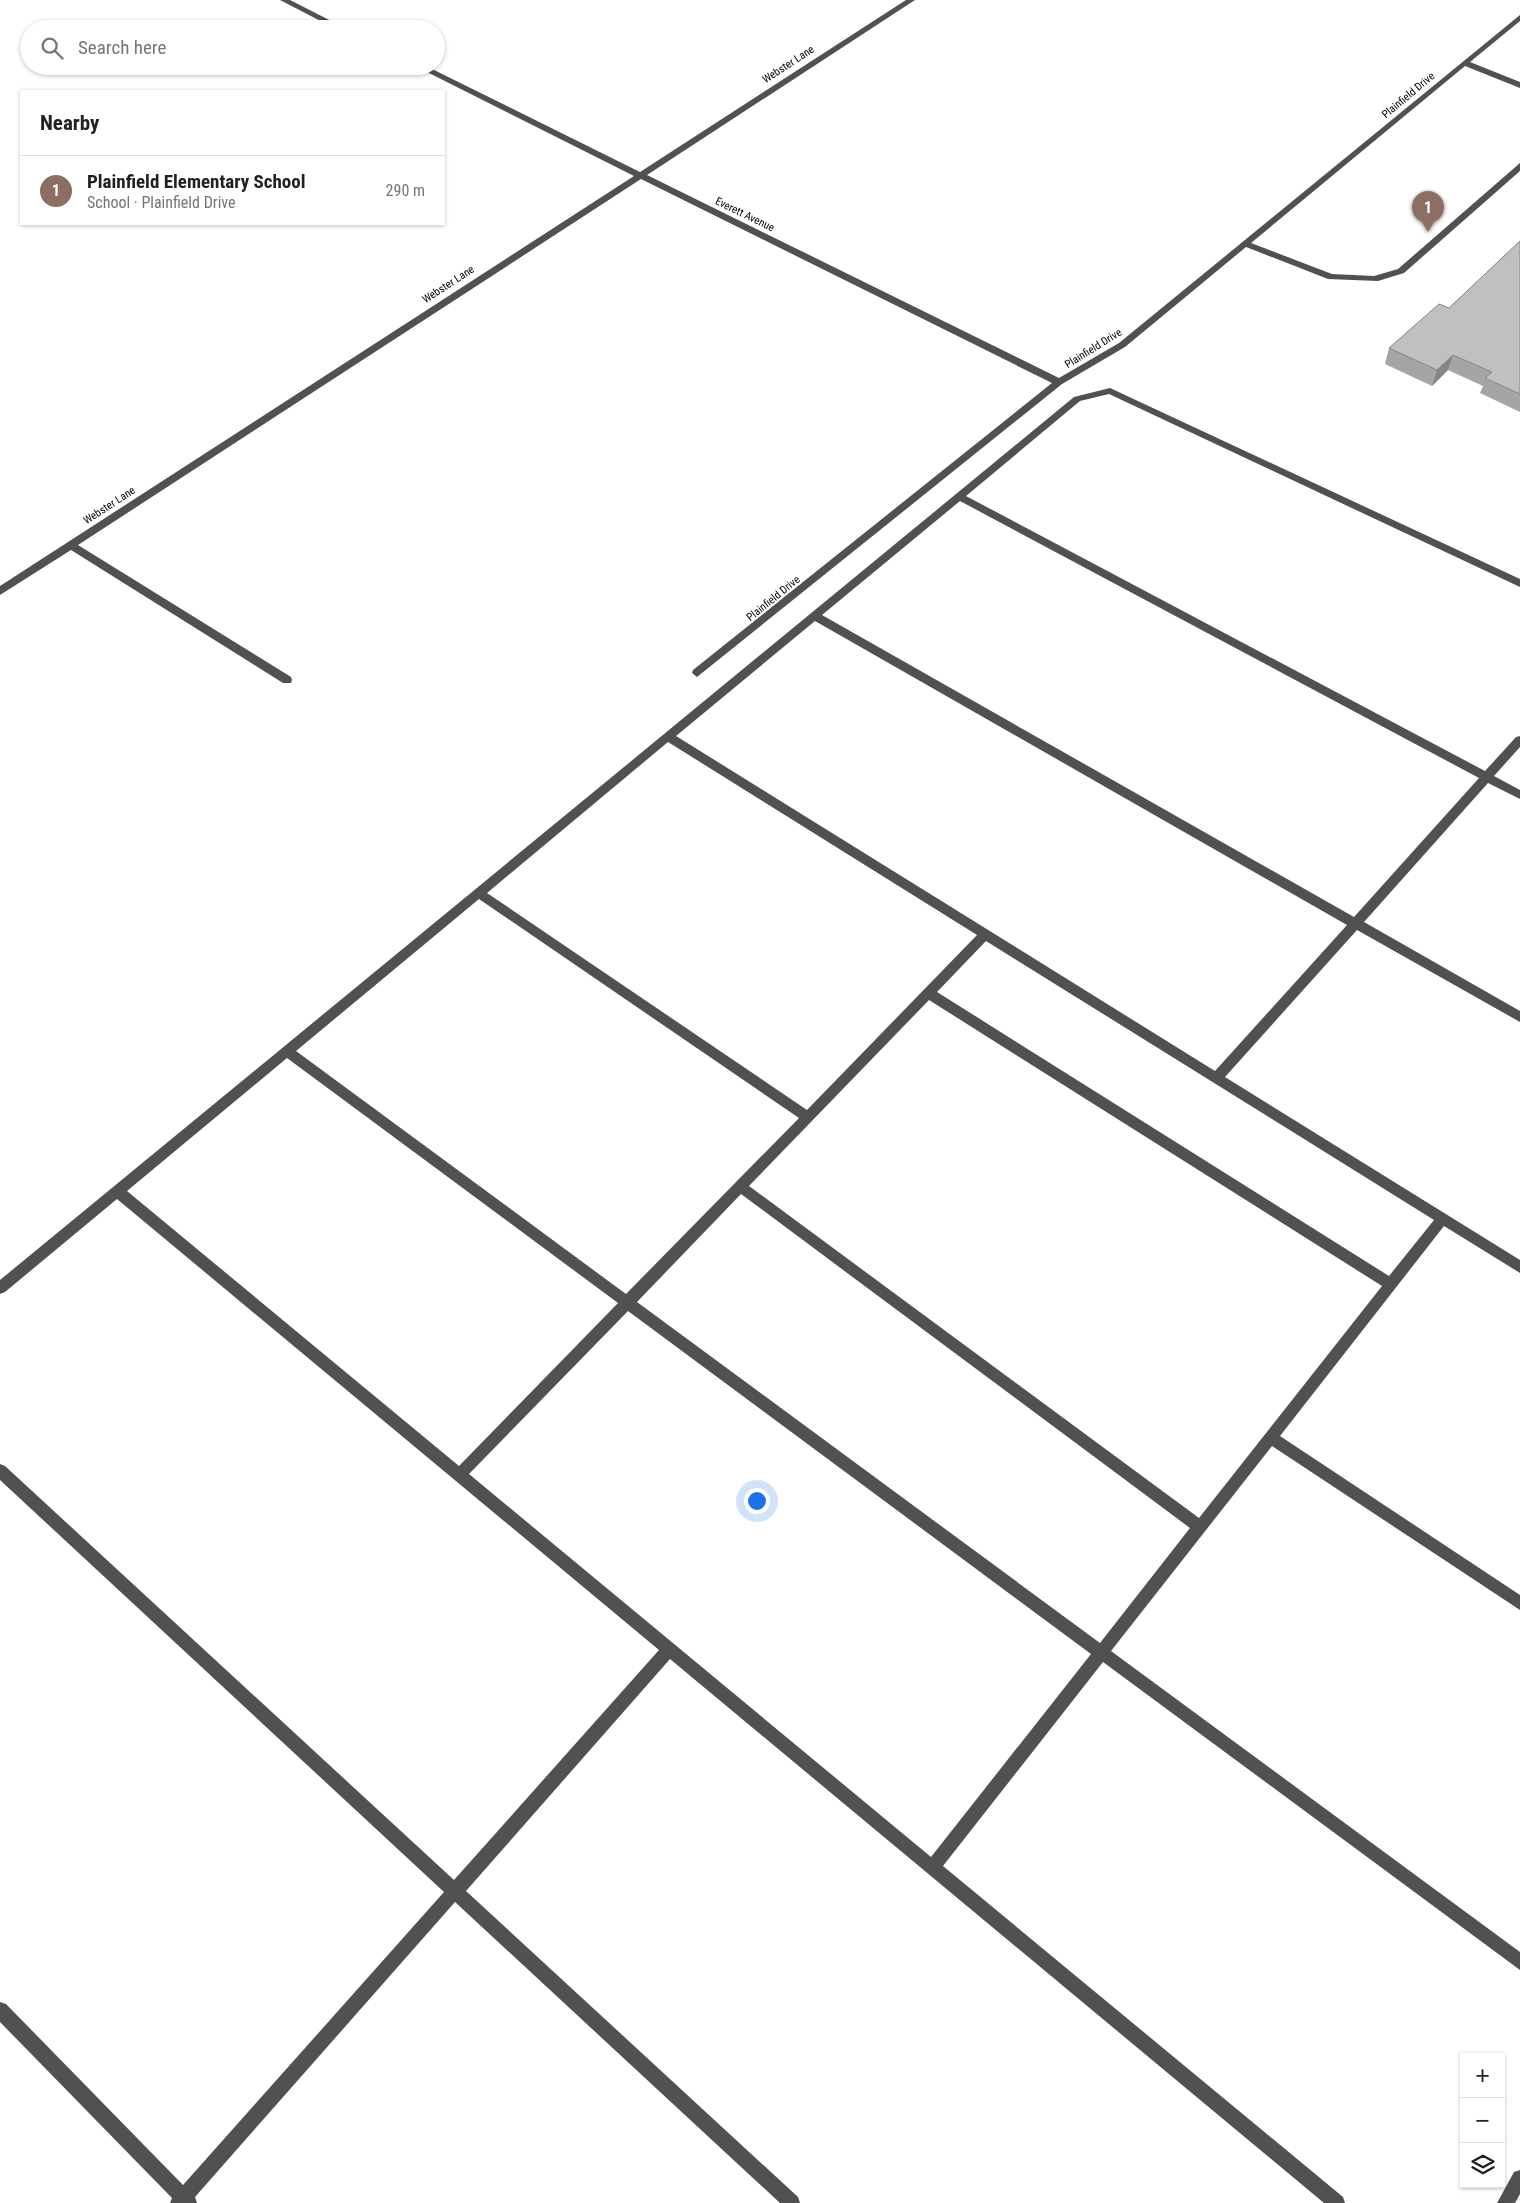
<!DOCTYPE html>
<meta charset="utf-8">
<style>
:root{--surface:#fff;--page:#f6f6f6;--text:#202124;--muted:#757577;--line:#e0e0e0;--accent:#000}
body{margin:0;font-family:"Roboto Condensed",sans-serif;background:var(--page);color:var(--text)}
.controls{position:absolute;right:15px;bottom:15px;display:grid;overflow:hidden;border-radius:0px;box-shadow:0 1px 4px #0004}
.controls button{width:45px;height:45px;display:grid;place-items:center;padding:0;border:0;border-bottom:1px solid var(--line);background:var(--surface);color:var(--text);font:25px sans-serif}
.you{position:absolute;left:756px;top:1500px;width:18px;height:18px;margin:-12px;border:4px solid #fff;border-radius:50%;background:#1a73e8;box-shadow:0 0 0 8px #1a73e833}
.badge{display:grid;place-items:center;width:32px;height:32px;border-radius:50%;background:var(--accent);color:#fff;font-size:16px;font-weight:700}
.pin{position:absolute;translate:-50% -41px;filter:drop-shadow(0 1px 2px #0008)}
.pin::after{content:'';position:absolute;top:26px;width:18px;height:15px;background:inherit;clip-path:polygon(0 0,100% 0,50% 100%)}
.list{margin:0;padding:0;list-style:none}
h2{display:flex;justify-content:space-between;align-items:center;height:65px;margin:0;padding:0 20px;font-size:21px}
h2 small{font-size:16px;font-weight:400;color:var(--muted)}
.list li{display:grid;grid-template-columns:32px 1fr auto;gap:15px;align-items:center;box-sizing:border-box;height:70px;padding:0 20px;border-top:1px solid var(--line)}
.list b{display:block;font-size:19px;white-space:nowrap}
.list p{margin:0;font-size:16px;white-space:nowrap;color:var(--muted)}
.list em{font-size:16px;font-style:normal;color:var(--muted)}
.icon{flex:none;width:28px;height:28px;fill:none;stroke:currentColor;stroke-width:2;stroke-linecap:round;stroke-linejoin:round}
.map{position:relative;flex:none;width:1520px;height:2203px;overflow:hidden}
.search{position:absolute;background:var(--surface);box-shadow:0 1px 4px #0004;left:20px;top:20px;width:425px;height:55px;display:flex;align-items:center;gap:12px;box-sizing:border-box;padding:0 18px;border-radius:28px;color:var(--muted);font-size:19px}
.panel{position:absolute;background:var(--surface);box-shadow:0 1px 4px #0004;left:20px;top:90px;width:425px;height:135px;border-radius:0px}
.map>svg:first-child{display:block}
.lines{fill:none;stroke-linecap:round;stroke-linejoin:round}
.minor{fill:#515151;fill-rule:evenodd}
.wall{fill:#a5a5a5}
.shaded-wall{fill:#868686}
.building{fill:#c0c0c0;stroke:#868686}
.labels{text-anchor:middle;stroke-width:4;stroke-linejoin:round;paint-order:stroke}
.far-street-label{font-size:11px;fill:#000;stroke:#fff}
</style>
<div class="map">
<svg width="1520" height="2203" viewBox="0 0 1520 2203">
<rect width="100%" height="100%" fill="#fff"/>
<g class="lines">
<g class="minor">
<path d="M 280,0 L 290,0 L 347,29 L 336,29 Z"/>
<path d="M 906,0 L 915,0 L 647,175 L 1059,378 L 1119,343 L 1520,15 L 1520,21 L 1470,62 L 1520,82 L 1520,88 L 1465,66 L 1251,243 L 1332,274 L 1374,276 L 1398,269 L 1520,163 L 1520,171 L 1404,273 L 1378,281 L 1328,279 L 1246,247 L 1125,347 L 1062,384 L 697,677 L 692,673 L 693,670 L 1052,383 L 641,179 L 78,545 L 291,677 L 292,680 L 291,683 L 283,683 L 71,550 L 0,595 L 0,586 L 634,176 L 415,66 L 426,66 L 640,172 Z"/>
<path d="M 1110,388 L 1520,579 L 1520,587 L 1109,394 L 1080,401 L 966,496 L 1485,771 L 1516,737 L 1520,736 L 1520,747 L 1494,776 L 1520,790 L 1520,799 L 1488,783 L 1364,922 L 1520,1011 L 1520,1022 L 1357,930 L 1225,1077 L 1520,1260 L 1520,1273 L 1444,1226 L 1280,1436 L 1520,1595 L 1520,1610 L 1272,1446 L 1111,1651 L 1520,1952 L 1520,1970 L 1103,1662 L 943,1866 L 1343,2197 L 1345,2203 L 1324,2203 L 670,1659 L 466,1891 L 798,2197 L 800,2203 L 780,2203 L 455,1902 L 195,2197 L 197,2203 L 170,2203 L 172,2198 L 0,2022 L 0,2002 L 6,2004 L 183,2185 L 444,1892 L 0,1480 L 0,1464 L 5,1466 L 454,1880 L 659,1650 L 117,1199 L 5,1292 L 0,1294 L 0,1280 L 1074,397 ZM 960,501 L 1479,778 L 1354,917 L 822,615 ZM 815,621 L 1347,925 L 1215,1071 L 676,736 ZM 668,742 L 977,935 L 807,1110 L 487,893 ZM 479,899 L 799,1118 L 626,1294 L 296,1051 ZM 986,941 L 1434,1220 L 1389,1276 L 937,992 ZM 929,1000 L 1382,1286 L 1199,1518 L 749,1186 ZM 287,1058 L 618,1303 L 459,1466 L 127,1191 ZM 741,1194 L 1190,1528 L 1100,1643 L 637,1302 ZM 628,1311 L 1091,1654 L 931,1857 L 469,1474 Z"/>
<path d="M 1520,2170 L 1520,2194 L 1515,2203 L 1497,2203 L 1514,2172 Z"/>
</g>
</g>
<path class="wall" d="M 1520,241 L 1520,412 L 1480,393 L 1483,386 L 1448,370 L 1432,386 L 1385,364 L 1389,348 L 1449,308 Z"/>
<path class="shaded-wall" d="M 1453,355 L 1448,370 L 1432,386 L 1437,370 Z"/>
<path class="building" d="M 1520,241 L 1520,394 L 1485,378 L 1492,372 L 1453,355 L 1437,370 L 1389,348 L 1439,304 L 1449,308 Z"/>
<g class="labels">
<g class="far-street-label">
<text transform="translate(788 64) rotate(-33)" y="4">Webster Lane</text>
<text transform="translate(1408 95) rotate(-40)" y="4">Plainfield Drive</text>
<text transform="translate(745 214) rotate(26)" y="4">Everett Avenue</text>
<text transform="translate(448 284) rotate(-33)" y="4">Webster Lane</text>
<text transform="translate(1093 348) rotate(-32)" y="4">Plainfield Drive</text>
<text transform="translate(109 505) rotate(-33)" y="4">Webster Lane</text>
<text transform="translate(773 598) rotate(-39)" y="4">Plainfield Drive</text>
</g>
</g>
</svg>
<div class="controls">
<button>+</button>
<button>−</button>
<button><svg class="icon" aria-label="layers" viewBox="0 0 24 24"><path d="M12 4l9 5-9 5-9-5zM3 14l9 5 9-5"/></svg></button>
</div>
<div class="you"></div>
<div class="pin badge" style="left:1428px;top:232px;background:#8d6e63">1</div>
<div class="search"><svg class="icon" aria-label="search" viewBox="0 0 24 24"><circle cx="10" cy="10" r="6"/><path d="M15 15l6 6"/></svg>Search here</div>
<section class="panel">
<h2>Nearby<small></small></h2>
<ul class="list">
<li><span class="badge" style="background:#8d6e63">1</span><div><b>Plainfield Elementary School</b><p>School · Plainfield Drive</p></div><em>290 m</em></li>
</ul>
</section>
</div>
